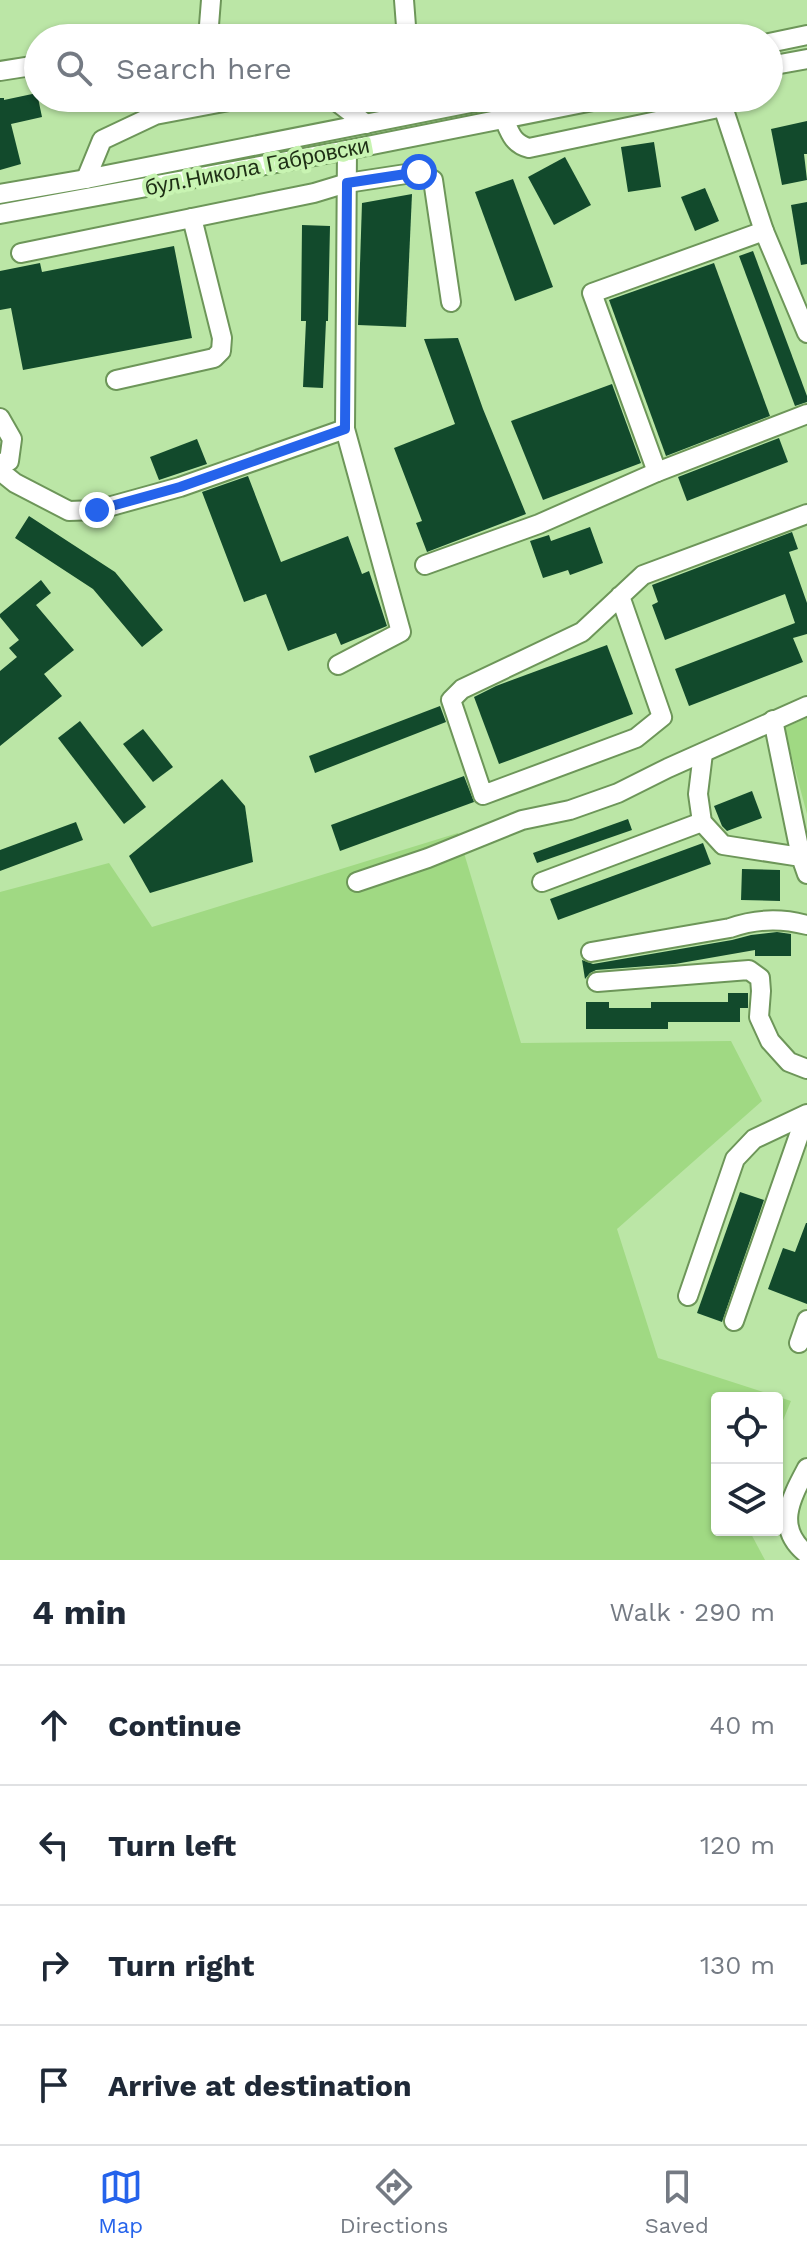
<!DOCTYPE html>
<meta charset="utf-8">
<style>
:root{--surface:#fff;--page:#f2f2f3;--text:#1f2937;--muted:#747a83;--line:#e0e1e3;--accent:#2563eb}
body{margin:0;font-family:"Work Sans",sans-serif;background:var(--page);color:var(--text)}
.controls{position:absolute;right:24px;bottom:24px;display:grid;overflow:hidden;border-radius:8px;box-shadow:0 2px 6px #0004}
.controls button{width:72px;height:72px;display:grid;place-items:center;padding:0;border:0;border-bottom:2px solid var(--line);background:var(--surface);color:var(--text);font:40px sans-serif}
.stop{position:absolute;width:24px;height:24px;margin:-18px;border:6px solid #2563eb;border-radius:50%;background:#fff}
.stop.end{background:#2563eb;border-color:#fff;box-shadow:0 2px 8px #0008}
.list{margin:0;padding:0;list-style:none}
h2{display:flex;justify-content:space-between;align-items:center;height:104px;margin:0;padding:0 32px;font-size:34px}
h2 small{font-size:26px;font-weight:400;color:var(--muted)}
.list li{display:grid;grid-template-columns:52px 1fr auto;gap:24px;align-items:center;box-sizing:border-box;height:120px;padding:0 32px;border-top:2px solid var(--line)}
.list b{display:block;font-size:30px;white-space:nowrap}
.list em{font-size:26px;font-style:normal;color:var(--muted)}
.icon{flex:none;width:44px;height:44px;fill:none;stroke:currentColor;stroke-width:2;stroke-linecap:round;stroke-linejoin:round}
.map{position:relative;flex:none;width:807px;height:1560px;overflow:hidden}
.search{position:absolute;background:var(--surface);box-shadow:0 2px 6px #0004;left:24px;right:24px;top:24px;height:88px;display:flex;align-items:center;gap:20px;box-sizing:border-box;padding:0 28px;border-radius:44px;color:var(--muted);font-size:30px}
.sheet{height:584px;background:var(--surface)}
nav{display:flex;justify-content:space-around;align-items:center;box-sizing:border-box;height:112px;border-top:2px solid var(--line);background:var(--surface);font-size:22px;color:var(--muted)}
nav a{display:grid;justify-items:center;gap:4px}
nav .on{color:var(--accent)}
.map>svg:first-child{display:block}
.green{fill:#a0d983}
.building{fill:#124a2c}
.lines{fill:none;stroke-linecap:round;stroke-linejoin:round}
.minor-casing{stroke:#6d9659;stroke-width:22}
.minor{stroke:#fff;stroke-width:18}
.route{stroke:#2563eb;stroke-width:10}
.labels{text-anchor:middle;stroke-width:8;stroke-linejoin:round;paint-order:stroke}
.street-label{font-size:22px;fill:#1e2f15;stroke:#c8f4b2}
</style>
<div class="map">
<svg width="807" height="1560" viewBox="0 0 807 1560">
<rect width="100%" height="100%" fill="#bbe6a6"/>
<g class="green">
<path d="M 807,718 L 807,814 L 784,728 Z"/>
<path d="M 458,833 L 521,1043 L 731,1041 L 762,1101 L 617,1229 L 658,1358 L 791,1401 L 777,1435 L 777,1398 L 717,1398 L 717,1530 L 749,1530 L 765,1560 L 0,1560 L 0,892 L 109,863 L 152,927 Z"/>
</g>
<g class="building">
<path d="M 37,93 L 42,117 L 11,124 L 21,164 L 0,170 L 0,98 L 4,98 L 4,100 Z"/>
<path d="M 807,121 L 807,154 L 804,154 L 807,180 L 782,185 L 771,129 Z"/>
<path d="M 654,142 L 661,187 L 628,192 L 621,147 Z"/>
<path d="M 565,157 L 591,205 L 554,225 L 528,177 Z"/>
<path d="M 513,179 L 553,287 L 515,301 L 475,192 Z"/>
<path d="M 705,188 L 719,221 L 695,231 L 681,197 Z"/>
<path d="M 412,194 L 406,327 L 358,325 L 362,203 Z"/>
<path d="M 807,202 L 807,264 L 801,265 L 791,205 Z"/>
<path d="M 302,225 L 330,226 L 328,321 L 326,321 L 323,388 L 303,387 L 306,321 L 301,321 Z"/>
<path d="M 174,246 L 192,338 L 23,370 L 11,308 L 0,310 L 0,271 L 40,263 L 42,272 Z"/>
<path d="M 753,251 L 807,396 L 807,402 L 795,406 L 739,256 Z"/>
<path d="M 714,263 L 770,416 L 666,456 L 609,300 Z"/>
<path d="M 458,338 L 483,409 L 526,514 L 427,552 L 416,523 L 422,521 L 394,448 L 455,424 L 424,339 Z"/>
<path d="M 612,384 L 641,463 L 543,500 L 511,421 Z"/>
<path d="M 779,438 L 788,462 L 687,501 L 678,477 Z"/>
<path d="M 197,439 L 207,464 L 159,480 L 150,457 Z"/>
<path d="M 248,476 L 281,562 L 348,536 L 362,574 L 369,571 L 387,626 L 341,645 L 336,633 L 288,651 L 266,594 L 244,602 L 202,492 Z"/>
<path d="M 29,516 L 115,572 L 163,630 L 142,647 L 93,589 L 15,538 Z"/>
<path d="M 590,527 L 603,563 L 570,575 L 568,570 L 543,578 L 530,541 L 549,535 L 551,541 Z"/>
<path d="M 792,532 L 798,549 L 789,552 L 807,603 L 807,634 L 793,638 L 803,662 L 689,706 L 675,669 L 795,623 L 785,594 L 665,640 L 652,605 L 658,602 L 652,585 Z"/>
<path d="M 41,580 L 51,593 L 36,605 L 74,650 L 44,674 L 62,696 L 0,746 L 0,671 L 17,657 L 9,648 L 19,640 L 0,617 L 0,614 Z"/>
<path d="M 607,645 L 633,714 L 499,764 L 474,697 L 496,686 Z"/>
<path d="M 440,706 L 446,722 L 315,773 L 309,756 Z"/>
<path d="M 80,721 L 146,807 L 124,824 L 58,738 Z"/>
<path d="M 143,729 L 173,767 L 153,782 L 123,744 Z"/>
<path d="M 464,776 L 474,802 L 340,851 L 331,825 Z"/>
<path d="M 222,779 L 245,806 L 253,862 L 150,893 L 129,856 Z"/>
<path d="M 752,791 L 762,818 L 727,831 L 722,826 L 714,806 Z"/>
<path d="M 628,819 L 632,830 L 537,863 L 533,853 Z"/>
<path d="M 76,822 L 83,840 L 0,871 L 0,850 Z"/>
<path d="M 703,843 L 711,864 L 558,920 L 550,899 Z"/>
<path d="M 742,869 L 780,870 L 780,901 L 741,900 Z"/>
<path d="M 777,932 L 791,934 L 791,956 L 755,956 L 755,950 L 675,964 L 596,970 L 590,973 L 585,979 L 582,960 L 593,964 L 732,940 L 751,935 Z"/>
<path d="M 728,993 L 748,993 L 748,1008 L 740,1008 L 740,1022 L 668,1022 L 668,1029 L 586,1029 L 586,1002 L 609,1002 L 609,1008 L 651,1008 L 651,1002 L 728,1002 Z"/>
<path d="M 740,1192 L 764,1200 L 722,1322 L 697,1313 Z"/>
<path d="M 806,1223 L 807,1223 L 807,1304 L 768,1289 L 783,1248 L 795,1252 Z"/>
</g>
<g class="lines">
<defs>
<g id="minor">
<path d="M 404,0 L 406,26 L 410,38"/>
<path d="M 208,38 L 211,0"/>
<path d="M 769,43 L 807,35"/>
<path d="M 769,66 L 807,59"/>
<path d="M 0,71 L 38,65"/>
<path d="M 332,98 L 366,124"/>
<path d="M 720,98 L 764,231 L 807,333"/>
<path d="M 504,119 C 510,133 513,144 529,148 L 723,107"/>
<path d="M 86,179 L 102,140 L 155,115 L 245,98"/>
<path d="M 0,194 L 86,179 L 496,98"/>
<path d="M 0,214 L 347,150 L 608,98"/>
<path d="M 21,253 L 314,193 L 347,183 L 419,172 L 433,180 L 451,302"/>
<path d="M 116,380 L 214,358 L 221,351 L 222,338 L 192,218"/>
<path d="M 0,418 L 12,439 L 9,461 L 0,463"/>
<path d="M 0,471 L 15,483 L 69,511 L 97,510 L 180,487 L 345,429"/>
<path d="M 657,472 L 592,293 L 764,231"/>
<path d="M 425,565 L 539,524 L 657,472 L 807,414"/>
<path d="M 620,596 L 662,717 L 636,738 L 483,795 L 451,700 L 462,689 L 582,632 L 643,575 L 807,514"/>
<path d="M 338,665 L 401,632 L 345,429 L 347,150"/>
<path d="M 773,720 L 801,857"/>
<path d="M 703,753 L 698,794 L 702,822 L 723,845 L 801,857 L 807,874"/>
<path d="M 357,882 L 428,858 L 522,820 L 570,810 L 618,793 L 668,768 L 807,706"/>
<path d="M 542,882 L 702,822"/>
<path d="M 591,952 L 730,928 C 755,919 781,918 807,925"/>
<path d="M 597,982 L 749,970 L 760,978 L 761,991 L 759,1017 L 770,1041 L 789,1062 L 807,1069"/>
<path d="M 688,1296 L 735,1159 L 754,1139 L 807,1114"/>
<path d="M 734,1321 L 806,1115"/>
<path d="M 799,1343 L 807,1320"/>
<path d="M 807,1468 C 791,1498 774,1528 807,1554"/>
</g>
</defs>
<use href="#minor" class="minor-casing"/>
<use href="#minor" class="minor"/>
</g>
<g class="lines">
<path class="route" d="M 97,510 L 180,487 L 345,429 L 347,183 L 419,172"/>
</g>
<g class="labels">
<g class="street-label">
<text transform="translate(257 166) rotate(-11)" y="8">бул.Никола Габровски</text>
</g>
</g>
</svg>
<div class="controls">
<button><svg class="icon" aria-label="locate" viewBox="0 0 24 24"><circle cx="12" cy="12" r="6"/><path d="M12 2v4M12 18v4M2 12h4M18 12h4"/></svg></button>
<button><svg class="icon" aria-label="layers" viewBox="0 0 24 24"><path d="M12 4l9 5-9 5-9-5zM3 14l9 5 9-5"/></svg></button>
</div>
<div class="stop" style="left:419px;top:172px"></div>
<div class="stop end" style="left:97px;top:510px"></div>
<div class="search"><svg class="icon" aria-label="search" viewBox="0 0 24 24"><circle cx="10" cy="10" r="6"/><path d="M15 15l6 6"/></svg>Search here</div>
</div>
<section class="sheet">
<h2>4 min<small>Walk · 290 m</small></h2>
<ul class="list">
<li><svg class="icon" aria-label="ahead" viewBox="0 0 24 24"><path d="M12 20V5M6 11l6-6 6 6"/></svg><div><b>Continue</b></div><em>40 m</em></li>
<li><svg class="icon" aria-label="left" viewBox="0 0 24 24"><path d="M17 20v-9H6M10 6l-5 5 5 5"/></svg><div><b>Turn left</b></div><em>120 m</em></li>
<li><svg class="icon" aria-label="right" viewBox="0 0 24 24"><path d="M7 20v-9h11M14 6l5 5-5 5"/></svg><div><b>Turn right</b></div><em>130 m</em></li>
<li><svg class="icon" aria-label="arrive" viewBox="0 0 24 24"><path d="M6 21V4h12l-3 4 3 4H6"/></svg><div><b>Arrive at destination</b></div></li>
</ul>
</section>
<nav>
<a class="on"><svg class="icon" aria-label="map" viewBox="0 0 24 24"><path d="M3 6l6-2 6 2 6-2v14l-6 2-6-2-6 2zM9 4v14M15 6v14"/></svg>Map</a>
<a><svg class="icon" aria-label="directions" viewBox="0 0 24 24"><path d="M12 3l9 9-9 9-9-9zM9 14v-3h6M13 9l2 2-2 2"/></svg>Directions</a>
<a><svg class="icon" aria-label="saved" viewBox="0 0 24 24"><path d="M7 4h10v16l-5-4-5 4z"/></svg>Saved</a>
</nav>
